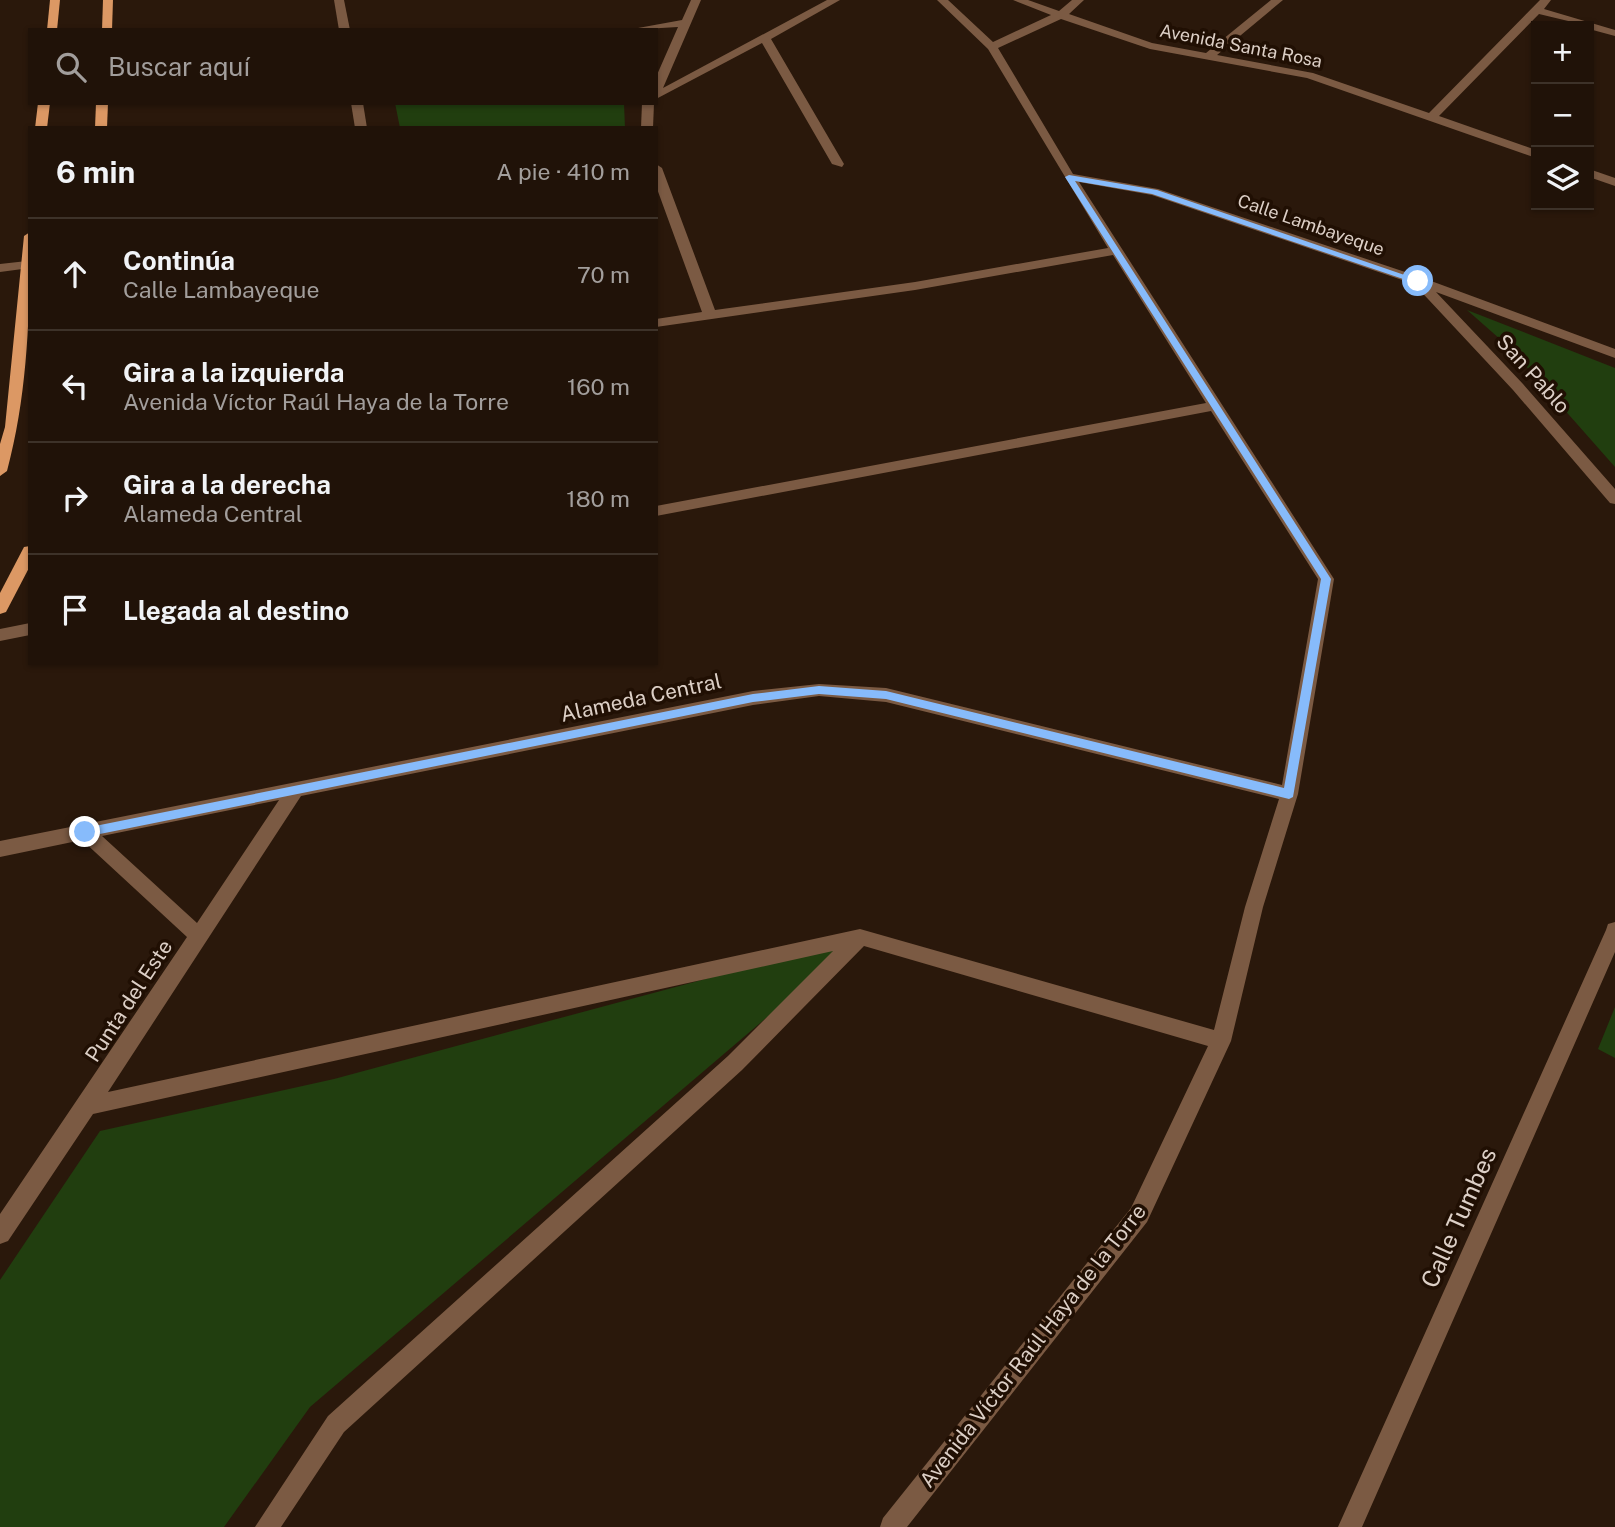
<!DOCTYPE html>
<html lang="es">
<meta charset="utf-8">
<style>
:root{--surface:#201208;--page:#2d2016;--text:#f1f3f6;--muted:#a29e9c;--line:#3d3229}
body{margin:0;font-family:"Public Sans",sans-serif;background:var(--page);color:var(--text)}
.controls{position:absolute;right:21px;top:21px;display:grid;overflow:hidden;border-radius:0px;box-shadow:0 2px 5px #0004}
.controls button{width:63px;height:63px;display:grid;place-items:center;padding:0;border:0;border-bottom:2px solid var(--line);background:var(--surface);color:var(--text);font:35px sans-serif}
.stop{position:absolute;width:21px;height:21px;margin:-16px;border:5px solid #87bbfb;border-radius:50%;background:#fff}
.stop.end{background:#87bbfb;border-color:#fff;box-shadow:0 2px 7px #0008}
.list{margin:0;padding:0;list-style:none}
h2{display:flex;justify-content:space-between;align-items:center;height:91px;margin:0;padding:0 28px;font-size:30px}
h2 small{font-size:23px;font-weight:400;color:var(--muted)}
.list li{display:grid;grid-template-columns:46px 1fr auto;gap:21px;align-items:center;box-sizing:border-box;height:112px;padding:0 28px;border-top:2px solid var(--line)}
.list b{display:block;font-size:26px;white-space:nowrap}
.list p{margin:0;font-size:23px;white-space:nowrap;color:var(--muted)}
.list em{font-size:23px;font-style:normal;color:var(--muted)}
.icon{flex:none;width:38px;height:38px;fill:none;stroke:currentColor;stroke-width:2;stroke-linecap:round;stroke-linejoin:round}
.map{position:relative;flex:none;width:1615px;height:1527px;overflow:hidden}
.search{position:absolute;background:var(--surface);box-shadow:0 2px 5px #0004;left:28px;top:28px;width:630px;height:77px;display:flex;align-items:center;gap:18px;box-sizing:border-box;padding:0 24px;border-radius:0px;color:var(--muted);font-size:26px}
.panel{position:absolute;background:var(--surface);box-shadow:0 2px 5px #0004;left:28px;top:126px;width:630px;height:539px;border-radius:0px}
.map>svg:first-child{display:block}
.green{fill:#213e0f}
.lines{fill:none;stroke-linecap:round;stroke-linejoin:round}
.minor{fill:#7b5a43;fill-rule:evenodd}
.major{fill:#dc9864;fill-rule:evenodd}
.route{fill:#87bbfb}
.labels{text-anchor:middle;stroke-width:7;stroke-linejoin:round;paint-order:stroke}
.far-street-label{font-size:18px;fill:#dccfc6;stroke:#200f03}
.street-label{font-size:21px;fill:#dccfc6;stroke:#200f03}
.near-street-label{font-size:24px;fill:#dccfc6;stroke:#200f03}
</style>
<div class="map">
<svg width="1615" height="1527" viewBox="0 0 1615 1527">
<rect width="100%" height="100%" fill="#2a180b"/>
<g class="green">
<path d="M 395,103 L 624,103 L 625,128 L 400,128 Z"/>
<path d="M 1467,310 L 1615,368 L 1615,467 L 1509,347 Z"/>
<path d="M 861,937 L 310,1407 L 224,1527 L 0,1527 L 0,1280 L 100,1131 L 334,1079 Z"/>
<path d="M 1615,1007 L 1615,1058 L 1598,1049 Z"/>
</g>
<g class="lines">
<g class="minor">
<path d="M 334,0 L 344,0 L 350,30 L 339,30 Z"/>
<path d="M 691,0 L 701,0 L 663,88 L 827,0 L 840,0 L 771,39 L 844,164 L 842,167 L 832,164 L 762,43 L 656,99 L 656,77 L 678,27 L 627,30 L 682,20 Z"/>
<path d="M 937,0 L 948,0 L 993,42 L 1051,15 L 1013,0 L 1028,0 L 1059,11 L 1072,0 L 1084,0 L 1069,14 L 1152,43 L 1206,53 L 1271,0 L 1283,0 L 1217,55 L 1313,73 L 1429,113 L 1540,0 L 1551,0 L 1544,9 L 1615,30 L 1615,36 L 1589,29 L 1589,26 L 1539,14 L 1439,116 L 1536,150 L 1536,158 L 1307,78 L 1150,49 L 1061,19 L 998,48 L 1073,174 L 1158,189 L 1423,278 L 1615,349 L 1615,358 L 1436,292 L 1523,384 L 1615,489 L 1615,504 L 1610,503 L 1513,390 L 1414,284 L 1152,195 L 1079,182 L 1334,579 L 1298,794 L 1263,907 L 1231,1041 L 1147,1222 L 907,1527 L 880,1527 L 883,1518 L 1131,1208 L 1208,1046 L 864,946 L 742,1070 L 344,1432 L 281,1527 L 255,1527 L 328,1416 L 728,1056 L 833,951 L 93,1114 L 8,1241 L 0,1244 L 0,1214 L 187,937 L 82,840 L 0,857 L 0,841 L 753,691 L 819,684 L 886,688 L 1282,785 L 1318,579 L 1211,411 L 656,516 L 656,506 L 1206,403 L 1113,255 L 915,290 L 656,327 L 656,319 L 702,312 L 656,186 L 656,164 L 662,168 L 715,310 L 915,282 L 1108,248 L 988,49 ZM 819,696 L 886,702 L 1279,799 L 1245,907 L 1214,1030 L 860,929 L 108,1092 L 301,796 L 753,705 ZM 279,800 L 197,923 L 102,836 Z"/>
<path d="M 351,103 L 363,103 L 367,128 L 355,128 Z"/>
<path d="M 642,103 L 654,103 L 653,128 L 641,128 Z"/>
<path d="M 1589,169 L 1615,178 L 1615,186 L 1589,177 Z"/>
<path d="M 27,261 L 30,262 L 30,268 L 0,272 L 0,264 Z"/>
<path d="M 30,623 L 30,635 L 0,641 L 0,629 Z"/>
<path d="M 1615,922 L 1615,952 L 1362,1527 L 1338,1527 L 1606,930 L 1608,924 Z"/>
</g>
<g class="major">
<path d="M 50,0 L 60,0 L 57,30 L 47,30 Z"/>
<path d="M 103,0 L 113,0 L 112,30 L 102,30 Z"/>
<path d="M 38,103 L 50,103 L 47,128 L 35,128 Z"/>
<path d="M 96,103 L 108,103 L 107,128 L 95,128 Z"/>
<path d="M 30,232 C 30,312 28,393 7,471 L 0,476 L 0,444 L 5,427 L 24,236 Z"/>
<path d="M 30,546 L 30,566 L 6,612 L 0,614 L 0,593 L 24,547 Z"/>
</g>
</g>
<path class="route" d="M 1069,175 L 1157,190 L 1422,281 L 1415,283 L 1152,194 L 1075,181 L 1331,579 L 1293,797 L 1289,799 L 886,699 L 819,694 L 753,702 L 85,837 L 81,836 L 79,832 L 85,828 L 753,694 L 819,686 L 886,691 L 1284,788 L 1321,579 L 1065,177 Z"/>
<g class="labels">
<g class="far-street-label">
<text transform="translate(1241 46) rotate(11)" y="6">Avenida Santa Rosa</text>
<text transform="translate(1311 225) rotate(19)" y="6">Calle Lambayeque</text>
</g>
<g class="street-label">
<text transform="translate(1533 374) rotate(48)" y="7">San Pablo</text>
<text transform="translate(641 698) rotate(-12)" y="7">Alameda Central</text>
<text transform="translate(129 1001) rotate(-57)" y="7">Punta del Este</text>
<text transform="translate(1033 1346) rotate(-52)" y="7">Avenida Víctor Raúl Haya de la Torre</text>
</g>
<g class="near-street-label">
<text transform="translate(1459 1218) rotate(-66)" y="8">Calle Tumbes</text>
</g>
</g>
</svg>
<div class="controls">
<button>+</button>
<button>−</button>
<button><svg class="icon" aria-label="layers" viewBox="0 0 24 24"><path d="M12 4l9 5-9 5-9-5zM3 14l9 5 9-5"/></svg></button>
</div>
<div class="stop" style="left:1418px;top:281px"></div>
<div class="stop end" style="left:85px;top:832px"></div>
<div class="search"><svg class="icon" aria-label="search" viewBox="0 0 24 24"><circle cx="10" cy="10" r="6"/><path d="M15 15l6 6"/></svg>Buscar aquí</div>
<section class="panel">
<h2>6 min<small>A pie · 410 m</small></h2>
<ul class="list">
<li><svg class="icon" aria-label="ahead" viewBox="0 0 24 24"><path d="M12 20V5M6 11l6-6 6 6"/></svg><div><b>Continúa</b><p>Calle Lambayeque</p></div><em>70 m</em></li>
<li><svg class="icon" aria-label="left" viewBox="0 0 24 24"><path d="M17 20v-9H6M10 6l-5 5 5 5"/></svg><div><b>Gira a la izquierda</b><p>Avenida Víctor Raúl Haya de la Torre</p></div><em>160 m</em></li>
<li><svg class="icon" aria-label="right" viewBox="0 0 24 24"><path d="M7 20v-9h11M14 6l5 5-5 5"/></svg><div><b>Gira a la derecha</b><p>Alameda Central</p></div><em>180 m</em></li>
<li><svg class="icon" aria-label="arrive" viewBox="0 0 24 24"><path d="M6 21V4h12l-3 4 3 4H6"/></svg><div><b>Llegada al destino</b></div></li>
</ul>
</section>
</div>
